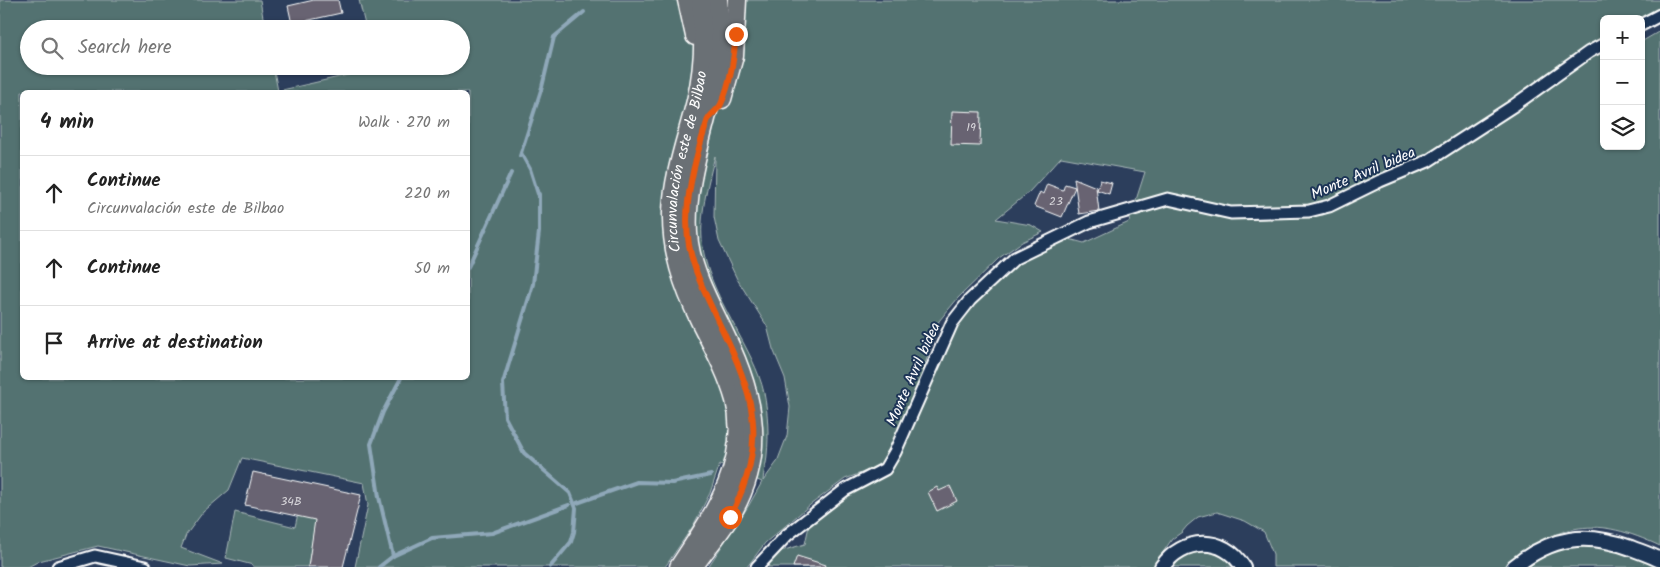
<!DOCTYPE html>
<meta charset="utf-8">
<style>
:root{--surface:#fff;--page:#f6f6f6;--text:#222;--muted:#767676;--line:#e0e0e0}
body{margin:0;font-family:Kalam,sans-serif;background:var(--page);color:var(--text)}
.controls{position:absolute;right:15px;top:15px;display:grid;overflow:hidden;border-radius:8px;box-shadow:0 1px 4px #0004}
.controls button{width:45px;height:45px;display:grid;place-items:center;padding:0;border:0;border-bottom:1px solid var(--line);background:var(--surface);color:var(--text);font:25px sans-serif}
.stop{position:absolute;width:15px;height:15px;margin:-11px;border:4px solid #ea580c;border-radius:50%;background:#fff}
.stop.end{background:#ea580c;border-color:#fff;box-shadow:0 1px 5px #0008}
.list{margin:0;padding:0;list-style:none}
h2{display:flex;justify-content:space-between;align-items:center;height:65px;margin:0;padding:0 20px;font-size:21px}
h2 small{font-size:16px;font-weight:400;color:var(--muted)}
.list li{display:grid;grid-template-columns:32px 1fr auto;gap:15px;align-items:center;box-sizing:border-box;height:75px;padding:0 20px;border-top:1px solid var(--line)}
.list b{display:block;font-size:19px;white-space:nowrap}
.list p{margin:0;font-size:16px;white-space:nowrap;color:var(--muted)}
.list em{font-size:16px;font-style:normal;color:var(--muted)}
.icon{flex:none;width:28px;height:28px;fill:none;stroke:currentColor;stroke-width:2;stroke-linecap:round;stroke-linejoin:round}
.map{position:relative;flex:none;width:1660px;height:567px;overflow:hidden}
.search{position:absolute;background:var(--surface);box-shadow:0 1px 4px #0004;left:20px;top:20px;width:450px;height:55px;display:flex;align-items:center;gap:12px;box-sizing:border-box;padding:0 18px;border-radius:28px;color:var(--muted);font-size:19px}
.panel{position:absolute;background:var(--surface);box-shadow:0 1px 4px #0004;left:20px;top:90px;width:450px;height:290px;border-radius:8px}
.map>svg:first-child{display:block}
.green{fill:#537271;stroke:#a9b8b8;fill-rule:evenodd}
.lines{fill:none;stroke-linecap:round;stroke-linejoin:round}
.stream{stroke:#8fa8b9;stroke-width:4}
.building{fill:#676472;stroke:#fff}
.minor-casing{stroke:#fff;stroke-width:15}
.tertiary-casing{stroke:#fff;stroke-width:18}
.primary-casing{stroke:#fff;stroke-width:21}
.minor{stroke:#1d3557;stroke-width:11}
.tertiary{stroke:#1d3557;stroke-width:14}
.primary{stroke:#6b6f75;stroke-width:18}
.route{stroke:#ea580c;stroke-width:6}
.labels{text-anchor:middle;stroke-width:4;stroke-linejoin:round;paint-order:stroke}
.number-label{font-size:12px;fill:#d9d8dc}
.street-label{font-size:15px;fill:#fff;stroke:#1d3557}
</style>
<div class="map">
<svg width="1660" height="567" viewBox="0 0 1660 567">
<rect width="100%" height="100%" fill="#2c3e5c"/>
<filter id="ink" filterUnits="userSpaceOnUse"><feTurbulence type="fractalNoise" baseFrequency=".02" numOctaves="2"/><feDisplacementMap in="SourceGraphic" scale="10" xChannelSelector="R" yChannelSelector="G"/><feConvolveMatrix kernelMatrix="1 2 1 2 8 2 1 2 1" color-interpolation-filters="sRGB"/></filter>
<g filter="url(#ink)">
<g class="green">
<path d="M 0,0 L 260,0 L 265,29 L 29,29 L 29,66 L 273,66 L 278,91 L 374,69 L 374,66 L 461,66 L 461,29 L 366,29 L 359,0 L 1660,0 L 1660,9 L 1641,19 L 1604,19 L 1604,38 L 1427,156 L 1329,201 L 1313,206 L 1230,209 L 1171,196 L 1135,203 L 1145,172 L 1061,157 L 1029,192 L 996,219 L 1031,225 L 1043,232 L 1022,242 L 999,258 L 958,298 L 939,321 L 911,408 L 889,454 L 880,466 L 845,479 L 810,505 L 765,543 L 747,567 L 708,567 L 749,505 L 762,482 L 720,464 L 710,493 L 693,526 L 665,567 L 355,567 L 368,505 L 364,483 L 242,458 L 229,490 L 203,512 L 186,535 L 181,548 L 223,564 L 190,566 L 98,546 L 39,561 L 28,567 L 0,567 ZM 22,92 L 468,92 L 468,378 L 22,378 ZM 715,156 L 714,217 L 719,241 L 737,279 L 767,326 L 773,349 L 785,378 L 790,407 L 787,436 L 777,462 L 763,481 C 763,472 767,463 767,455 C 769,435 768,413 764,393 C 759,370 746,348 735,327 C 696,255 694,235 715,156 Z"/>
<path d="M 1660,31 L 1660,546 C 1596,516 1560,521 1506,567 L 1273,567 L 1273,554 L 1264,532 L 1245,521 L 1217,512 L 1198,517 L 1187,526 L 1182,532 L 1172,539 L 1153,567 L 768,567 L 774,553 L 805,544 L 809,526 L 817,518 L 851,492 L 885,476 L 893,468 L 953,332 L 966,313 L 1023,256 L 1065,238 L 1084,243 L 1129,222 L 1132,214 L 1168,204 L 1228,218 L 1259,219 L 1323,215 L 1422,169 L 1588,59 L 1604,53 L 1604,146 L 1641,146 L 1641,42 Z"/>
<path d="M 299,509 L 317,513 L 308,567 L 253,567 L 253,565 L 226,558 L 235,512 L 295,527 Z"/>
<path d="M 1592,544 L 1647,560 L 1659,567 L 1529,567 C 1548,551 1568,545 1592,544 Z"/>
<path d="M 1207,550 L 1220,554 L 1234,567 L 1174,567 C 1182,554 1193,551 1207,550 Z"/>
</g>
<g class="lines">
<g class="stream">
<path d="M 521,153 L 530,169 L 538,194"/>
<path d="M 520,156 L 542,87 L 554,37 L 584,12"/>
<path d="M 539,194 L 539,232 L 533,284 L 503,383 L 505,417 L 524,453 L 570,493 L 576,508 L 574,532 L 571,542 L 550,567"/>
<path d="M 468,267 L 511,173"/>
<path d="M 577,503 L 637,482 L 672,483 L 711,475"/>
<path d="M 393,556 L 379,497 L 371,444 L 383,412 L 401,378"/>
<path d="M 379,567 L 393,556 L 432,538 L 492,533 L 569,505"/>
</g>
</g>
<g class="building">
<path d="M 314,0 L 338,0 L 341,13 L 292,24 L 288,6 Z"/>
<path d="M 952,111 L 981,112 L 980,146 L 951,145 Z"/>
<path d="M 1074,178 L 1096,187 L 1099,211 L 1079,214 Z"/>
<path d="M 1100,180 L 1112,183 L 1109,194 L 1097,190 Z"/>
<path d="M 1047,184 L 1063,190 L 1065,184 L 1075,187 L 1062,217 L 1034,206 L 1040,192 L 1043,194 Z"/>
<path d="M 253,472 L 361,495 L 343,567 L 308,567 L 315,520 L 245,505 Z"/>
<path d="M 950,486 L 957,501 L 937,511 L 928,492 L 937,487 L 939,491 Z"/>
<path d="M 797,556 L 826,565 L 825,567 L 793,567 Z"/>
</g>
<g class="lines">
<defs>
<g id="minor">
<path d="M 1641,25 L 1660,15"/>
<path d="M 58,567 L 95,556 L 145,567"/>
<path d="M 757,567 L 787,535 L 845,490 L 885,469 L 895,452 L 952,323 L 970,300 L 1015,258 L 1089,222 L 1168,199 L 1231,213 L 1309,211 L 1329,206 L 1380,181 L 1428,161 L 1513,106 L 1589,52 L 1604,44"/>
</g>
<g id="tertiary">
<path d="M 1162,567 C 1182,537 1224,535 1243,567"/>
<path d="M 1514,567 C 1552,536 1586,532 1631,548 C 1641,552 1651,555 1660,560"/>
</g>
<g id="primary">
<path d="M 687,0 L 695,36"/>
<path d="M 722,99 L 734,56 L 737,0"/>
<path id="s1" d="M 679,567 C 711,518 751,463 735,400 C 727,372 713,347 700,321 C 683,286 671,251 672,212 C 673,175 687,138 696,101 C 704,68 705,34 701,0"/>
<path d="M 693,567 C 705,550 718,535 729,518 C 768,456 755,396 725,335 C 711,305 694,276 689,243 C 681,186 710,118 719,61 L 721,39 L 718,0"/>
</g>
</defs>
<use href="#minor" class="minor-casing"/>
<use href="#tertiary" class="tertiary-casing"/>
<use href="#primary" class="primary-casing"/>
<use href="#minor" class="minor"/>
<use href="#tertiary" class="tertiary"/>
<use href="#primary" class="primary"/>
</g>
</g>
<g class="lines" filter="url(#ink)">
<path class="route" d="M 730,517 C 769,441 755,396 719,323 C 707,297 694,273 689,245 C 682,205 695,159 707,122 C 709,114 718,111 721,104 C 731,83 734,56 736,34"/>
</g>
<g class="labels">
<g class="number-label">
<text x="971" y="131">19</text>
<text x="1056" y="205">23</text>
<text x="291" y="505">34B</text>
</g>
<g class="street-label">
<text dy="5" stroke="none"><textPath href="#s1" startOffset="434">Circunvalación este de Bilbao</textPath></text>
<text transform="translate(1363 173) rotate(-23)" y="5">Monte Avril bidea</text>
<text transform="translate(913 374) rotate(-66)" y="5">Monte Avril bidea</text>
</g>
</g>
</svg>
<div class="controls">
<button>+</button>
<button>−</button>
<button><svg class="icon" aria-label="layers" viewBox="0 0 24 24"><path d="M12 4l9 5-9 5-9-5zM3 14l9 5 9-5"/></svg></button>
</div>
<div class="stop" style="left:730px;top:517px"></div>
<div class="stop end" style="left:736px;top:34px"></div>
<div class="search"><svg class="icon" aria-label="search" viewBox="0 0 24 24"><circle cx="10" cy="10" r="6"/><path d="M15 15l6 6"/></svg>Search here</div>
<section class="panel">
<h2>4 min<small>Walk · 270 m</small></h2>
<ul class="list">
<li><svg class="icon" aria-label="ahead" viewBox="0 0 24 24"><path d="M12 20V5M6 11l6-6 6 6"/></svg><div><b>Continue</b><p>Circunvalación este de Bilbao</p></div><em>220 m</em></li>
<li><svg class="icon" aria-label="ahead" viewBox="0 0 24 24"><path d="M12 20V5M6 11l6-6 6 6"/></svg><div><b>Continue</b></div><em>50 m</em></li>
<li><svg class="icon" aria-label="arrive" viewBox="0 0 24 24"><path d="M6 21V4h12l-3 4 3 4H6"/></svg><div><b>Arrive at destination</b></div></li>
</ul>
</section>
</div>
